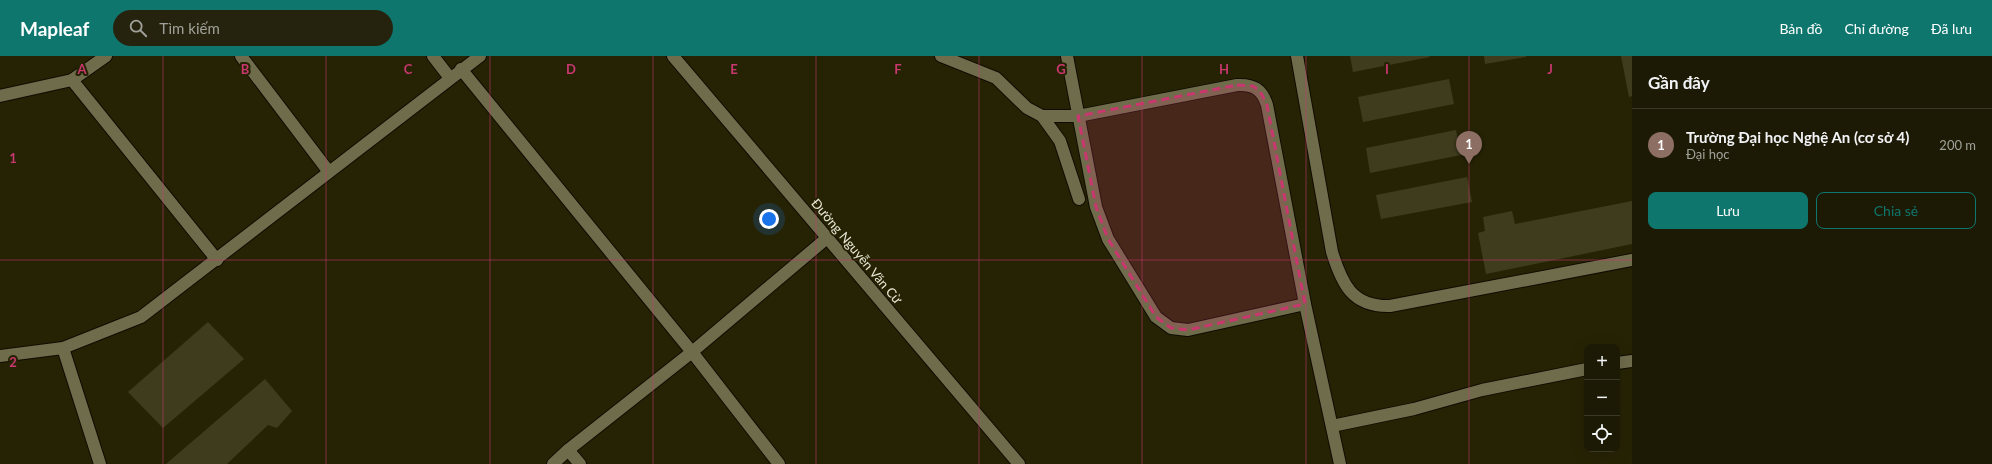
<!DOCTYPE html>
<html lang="vi">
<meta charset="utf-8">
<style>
:root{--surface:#1c1a04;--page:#25230e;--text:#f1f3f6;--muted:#a0a19a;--line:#3a3826;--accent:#0f766e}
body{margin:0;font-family:Lato,sans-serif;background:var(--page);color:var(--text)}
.controls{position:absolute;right:12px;bottom:12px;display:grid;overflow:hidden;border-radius:8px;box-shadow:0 4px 16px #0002}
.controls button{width:36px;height:36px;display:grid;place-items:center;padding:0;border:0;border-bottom:1px solid var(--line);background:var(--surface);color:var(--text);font:20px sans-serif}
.you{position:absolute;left:769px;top:163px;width:14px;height:14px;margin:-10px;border:3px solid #fff;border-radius:50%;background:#1a73e8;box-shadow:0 0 0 6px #1a73e833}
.badge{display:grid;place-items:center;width:26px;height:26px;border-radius:50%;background:var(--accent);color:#fff;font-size:13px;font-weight:700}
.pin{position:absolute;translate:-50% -33px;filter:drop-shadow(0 1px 2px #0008)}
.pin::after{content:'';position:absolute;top:21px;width:14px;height:12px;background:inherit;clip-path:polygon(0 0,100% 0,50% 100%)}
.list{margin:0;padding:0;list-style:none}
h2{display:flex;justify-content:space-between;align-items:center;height:52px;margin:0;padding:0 16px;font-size:17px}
h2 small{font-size:13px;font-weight:400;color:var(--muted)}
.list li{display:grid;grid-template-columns:26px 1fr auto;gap:12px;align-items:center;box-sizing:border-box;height:72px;padding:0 16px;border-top:1px solid var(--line)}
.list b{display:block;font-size:15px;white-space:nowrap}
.list p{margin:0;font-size:13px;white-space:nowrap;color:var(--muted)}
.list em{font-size:13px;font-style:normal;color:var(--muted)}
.actions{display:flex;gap:8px;padding:12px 16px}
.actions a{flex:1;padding:9px 0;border:1px solid var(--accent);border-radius:8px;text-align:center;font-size:14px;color:var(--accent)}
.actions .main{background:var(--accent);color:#fff}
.icon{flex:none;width:22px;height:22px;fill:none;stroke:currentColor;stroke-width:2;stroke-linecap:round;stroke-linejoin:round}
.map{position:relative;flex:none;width:1632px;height:408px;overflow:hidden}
header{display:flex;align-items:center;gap:24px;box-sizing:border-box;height:56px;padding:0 20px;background:var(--accent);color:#fff}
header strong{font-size:19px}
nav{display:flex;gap:22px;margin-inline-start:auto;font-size:14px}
.search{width:280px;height:36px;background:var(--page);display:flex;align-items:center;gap:10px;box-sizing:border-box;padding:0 14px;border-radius:22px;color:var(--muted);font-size:15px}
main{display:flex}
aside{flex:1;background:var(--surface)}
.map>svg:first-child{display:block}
.building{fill:#3f3c1e}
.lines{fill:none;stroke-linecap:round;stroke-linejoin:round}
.lane-casing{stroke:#0f0c00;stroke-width:14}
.street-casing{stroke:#0f0c00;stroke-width:14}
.secondary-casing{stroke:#0f0c00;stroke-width:14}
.lane{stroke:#6f6c4c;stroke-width:12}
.street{stroke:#6f6c4c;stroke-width:12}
.secondary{stroke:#6f6c4c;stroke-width:12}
.marked{fill:#c8376d;fill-opacity:0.2;stroke:#c8376d;stroke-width:3;stroke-dasharray:8 5;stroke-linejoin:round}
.grid{fill:none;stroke:#c8376d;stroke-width:1;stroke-opacity:0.55}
.labels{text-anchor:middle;stroke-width:4;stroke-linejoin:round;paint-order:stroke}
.street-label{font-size:13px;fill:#e9e8d6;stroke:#262305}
.grid-label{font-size:13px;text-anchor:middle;font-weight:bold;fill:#c8376d;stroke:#262305;stroke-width:4;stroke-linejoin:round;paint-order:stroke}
</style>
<header>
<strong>Mapleaf</strong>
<div class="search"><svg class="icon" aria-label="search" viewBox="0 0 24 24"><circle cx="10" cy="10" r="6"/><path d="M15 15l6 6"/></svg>Tìm kiếm</div>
<nav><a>Bản đồ</a><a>Chỉ đường</a><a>Đã lưu</a></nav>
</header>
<main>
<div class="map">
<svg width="1632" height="408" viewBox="0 0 1632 408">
<rect width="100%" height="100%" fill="#262305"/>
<g class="building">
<path d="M 1350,0 L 1429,0 L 1430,1 L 1353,16 Z"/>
<path d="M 1484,0 L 1526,0 L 1526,1 L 1485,8 Z"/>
<path d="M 1621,0 L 1632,0 L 1632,40 L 1629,41 Z"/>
<path d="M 1449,23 L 1454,48 L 1363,66 L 1358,41 Z"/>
<path d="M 1456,74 L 1461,99 L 1370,117 L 1366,92 Z"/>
<path d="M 1467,121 L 1472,146 L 1381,163 L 1376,139 Z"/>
<path d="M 1632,145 L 1632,188 L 1486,218 L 1478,177 L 1485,175 L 1483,161 L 1512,155 L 1515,168 Z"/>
<path d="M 208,266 L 244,303 L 163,372 L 128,336 Z"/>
<path d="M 265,323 L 292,355 L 277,372 L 268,369 L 227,408 L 166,408 Z"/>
</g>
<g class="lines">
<defs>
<path id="lane" d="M 1297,0 L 1332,196 C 1342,228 1352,251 1390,250 L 1632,204"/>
<g id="street">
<path d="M 241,0 L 329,116"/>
<path d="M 433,0 L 450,22"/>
<path d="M 941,0 L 996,22 L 1027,52 L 1042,60 L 1078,60 L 1237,29 C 1253,28 1262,33 1267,49 L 1305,248 L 1340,408"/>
<path d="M 1067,0 L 1096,151 L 1108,183 L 1156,261 L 1171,272 L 1188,274 L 1305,248"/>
<path d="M 461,13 L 692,296 L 779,408"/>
<path d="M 72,24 L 217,204"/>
<path d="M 0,40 L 72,24 L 106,0"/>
<path d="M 1042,60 L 1060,85 L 1079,143"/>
<path d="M 63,292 L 100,408"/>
<path d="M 0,300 L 63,292 L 141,261 L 480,0"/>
<path d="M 1617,307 L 1632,305"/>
<path d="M 1332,370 L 1414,353 L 1482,334 L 1587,313"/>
<path d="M 568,394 L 580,408"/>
<path d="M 553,408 L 568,394 L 692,296 L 827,182"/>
</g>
<path id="secondary" d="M 673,0 L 1019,408"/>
</defs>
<use href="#lane" class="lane-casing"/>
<use href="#street" class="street-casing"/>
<use href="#secondary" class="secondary-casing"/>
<use href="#lane" class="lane"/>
<use href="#street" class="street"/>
<use href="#secondary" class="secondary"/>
</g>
<path class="marked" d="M 1237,29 L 1253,30 L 1260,35 L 1267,49 L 1305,248 L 1188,274 L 1171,272 L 1156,261 L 1108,183 L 1096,151 L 1078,60 Z"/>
<path class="grid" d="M 163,0 L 163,408M 326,0 L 326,408M 490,0 L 490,408M 653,0 L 653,408M 816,0 L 816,408M 979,0 L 979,408M 1142,0 L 1142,408M 1306,0 L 1306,408M 1469,0 L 1469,408M 0,204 L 1632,204"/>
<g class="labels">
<g class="street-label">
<text transform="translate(857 195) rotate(50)" y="5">Đường Nguyễn Văn Cừ</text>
</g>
</g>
<g class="grid-label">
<text x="82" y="18">A</text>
<text x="245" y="18">B</text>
<text x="408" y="18">C</text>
<text x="571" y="18">D</text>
<text x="734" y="18">E</text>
<text x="898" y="18">F</text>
<text x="1061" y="18">G</text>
<text x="1224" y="18">H</text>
<text x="1387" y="18">I</text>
<text x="1550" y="18">J</text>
<text x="13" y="107">1</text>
<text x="13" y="311">2</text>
</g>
</svg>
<div class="controls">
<button>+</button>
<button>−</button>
<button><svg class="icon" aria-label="locate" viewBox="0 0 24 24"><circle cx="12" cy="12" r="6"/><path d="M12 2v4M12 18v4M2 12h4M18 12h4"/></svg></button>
</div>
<div class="you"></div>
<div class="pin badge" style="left:1469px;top:108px;background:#8d6e63">1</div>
</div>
<aside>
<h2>Gần đây<small></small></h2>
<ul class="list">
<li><span class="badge" style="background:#8d6e63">1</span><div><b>Trường Đại học Nghệ An (cơ sở 4)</b><p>Đại học</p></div><em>200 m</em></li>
</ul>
<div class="actions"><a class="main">Lưu</a><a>Chia sẻ</a></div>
</aside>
</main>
